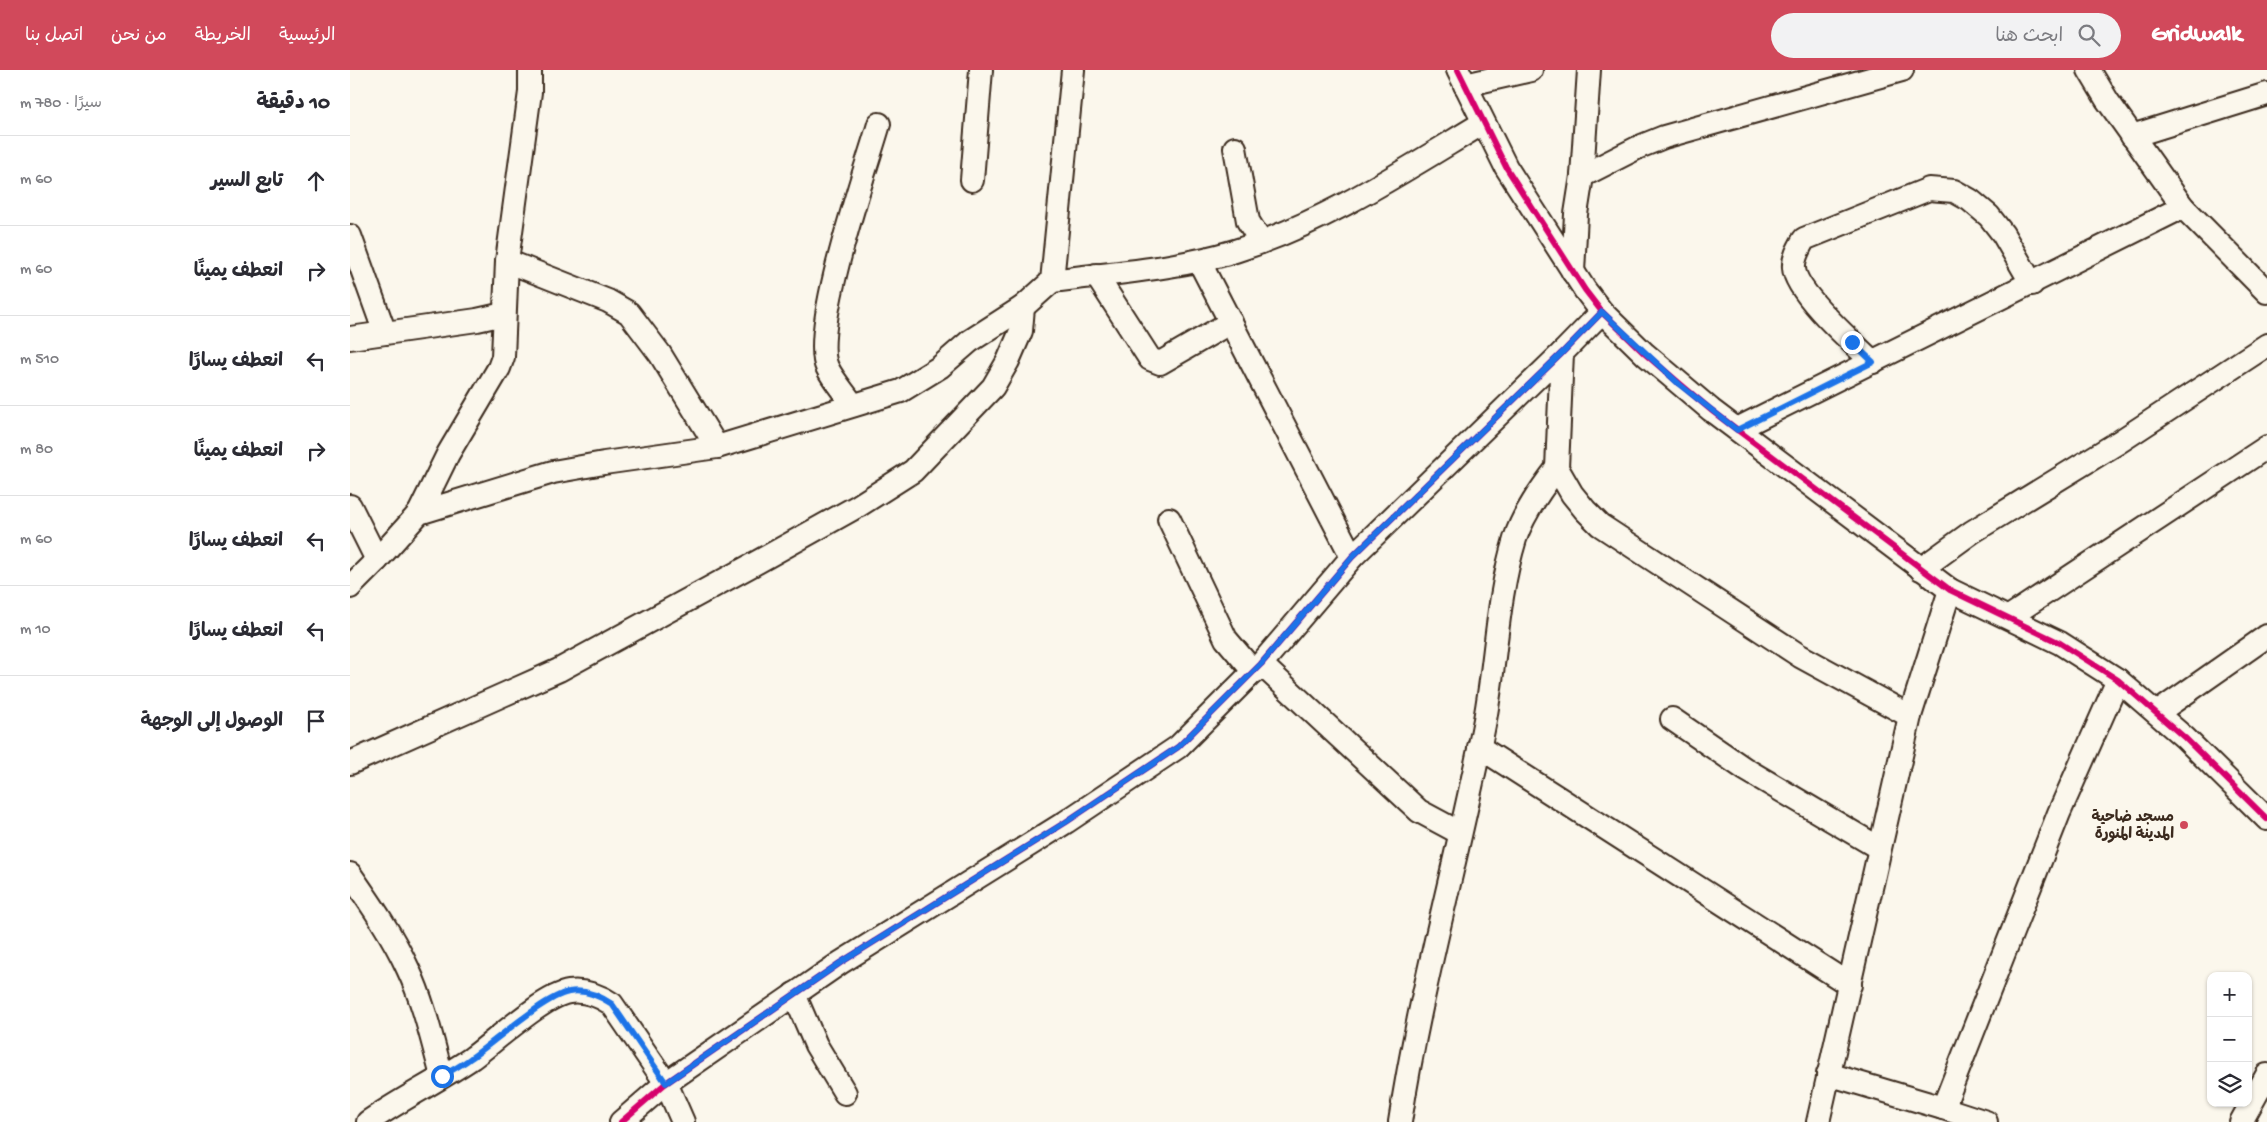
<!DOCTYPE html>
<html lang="ar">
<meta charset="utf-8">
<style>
:root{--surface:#fff;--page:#f2f2f3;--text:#2b2b33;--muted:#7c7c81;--line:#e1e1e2;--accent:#d1495b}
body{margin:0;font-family:"Gochi Hand","Playpen Sans Arabic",sans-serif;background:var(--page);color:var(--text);direction:rtl}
.controls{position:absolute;right:15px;bottom:15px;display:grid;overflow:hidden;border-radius:10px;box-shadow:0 1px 4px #0004}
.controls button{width:45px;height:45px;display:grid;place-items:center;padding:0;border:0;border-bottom:1px solid var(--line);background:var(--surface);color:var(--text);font:25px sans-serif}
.stop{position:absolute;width:15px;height:15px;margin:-11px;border:4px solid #1a73e8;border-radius:50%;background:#fff}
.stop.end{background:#1a73e8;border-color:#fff;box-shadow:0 1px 5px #0008}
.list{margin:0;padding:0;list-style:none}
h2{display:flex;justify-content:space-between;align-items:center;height:65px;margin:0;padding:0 20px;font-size:21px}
h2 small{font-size:16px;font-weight:400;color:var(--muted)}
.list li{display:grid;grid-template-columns:32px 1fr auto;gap:15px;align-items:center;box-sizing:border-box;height:90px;padding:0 20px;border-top:1px solid var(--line)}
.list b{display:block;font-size:19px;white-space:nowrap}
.list em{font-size:16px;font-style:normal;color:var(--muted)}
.icon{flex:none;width:28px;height:28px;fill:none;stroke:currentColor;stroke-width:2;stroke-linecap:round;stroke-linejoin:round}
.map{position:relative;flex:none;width:1917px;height:1052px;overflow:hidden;direction:ltr}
header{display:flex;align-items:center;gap:30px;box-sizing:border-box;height:70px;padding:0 25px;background:var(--accent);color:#fff}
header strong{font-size:24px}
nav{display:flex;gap:28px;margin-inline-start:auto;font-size:18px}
.search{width:350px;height:45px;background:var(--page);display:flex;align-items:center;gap:12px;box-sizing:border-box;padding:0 18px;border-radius:28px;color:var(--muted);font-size:19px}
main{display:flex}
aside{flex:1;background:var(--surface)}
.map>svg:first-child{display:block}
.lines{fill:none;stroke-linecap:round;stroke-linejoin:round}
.minor-casing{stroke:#3b2a1e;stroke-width:26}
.minor{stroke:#fbf7ec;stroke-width:22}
.cycleway-casing{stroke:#fbf7ec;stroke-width:9}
.cycleway{stroke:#d6006c;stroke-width:6}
.route{stroke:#1a73e8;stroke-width:6}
.poi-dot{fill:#d1495b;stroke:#fbf7ec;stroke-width:2}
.labels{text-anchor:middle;stroke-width:5;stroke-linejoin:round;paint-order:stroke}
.poi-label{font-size:15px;font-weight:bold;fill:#3b2a1e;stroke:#fbf7ec;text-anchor:end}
</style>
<header>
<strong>Gridwalk</strong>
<div class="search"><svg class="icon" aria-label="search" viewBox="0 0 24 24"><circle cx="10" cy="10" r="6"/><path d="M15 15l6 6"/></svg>ابحث هنا</div>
<nav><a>الرئيسية</a><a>الخريطة</a><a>من نحن</a><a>اتصل بنا</a></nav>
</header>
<main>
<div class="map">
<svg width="1917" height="1052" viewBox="0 0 1917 1052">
<rect width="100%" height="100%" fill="#fbf7ec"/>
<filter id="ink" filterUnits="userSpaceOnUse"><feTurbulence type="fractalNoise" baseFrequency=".02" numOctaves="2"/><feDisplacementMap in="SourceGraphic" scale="10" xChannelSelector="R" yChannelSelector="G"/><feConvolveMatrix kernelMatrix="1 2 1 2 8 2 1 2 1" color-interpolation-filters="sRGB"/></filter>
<g filter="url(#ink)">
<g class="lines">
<defs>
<g id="minor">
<path d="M 723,0 L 702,211 C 762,203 827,199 885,181 C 975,153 1053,101 1133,53"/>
<path d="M 1108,0 L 1156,97 L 1235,220 L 1252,242 L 1295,284 L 1361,340 L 1600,520 L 1710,573 L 1768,610 L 1835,668 L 1917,749"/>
<path d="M 1739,0 L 1757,30 L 1833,137 L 1917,222"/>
<path d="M 1115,15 L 1181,0"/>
<path d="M 1782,66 L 1917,24"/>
<path d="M 885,78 L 898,151 L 911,172"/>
<path d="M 1232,106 L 1239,0"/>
<path d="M 622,110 L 631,0"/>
<path d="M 0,166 L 35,263"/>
<path d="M 157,191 L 258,231 L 279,243 L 310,284 L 367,377"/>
<path d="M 849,191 L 1002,487"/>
<path d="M 1223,202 L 1226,144 L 1232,106 L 1289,77 L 1314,67 L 1552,0"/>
<path d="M 746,205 L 800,289 L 810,293 L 881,252"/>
<path d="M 0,268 L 127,250 L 154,244"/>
<path d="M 1212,283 L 1207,398 L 1222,424 L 1235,440 L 1250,455 L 1450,586 L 1560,646"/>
<path d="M 1523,292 C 1504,274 1445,222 1444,198 C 1443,188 1449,178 1454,169 L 1579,119 L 1604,121 L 1620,130 L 1639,146 L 1653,164 L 1682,214"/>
<path d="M 503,335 C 495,323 483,310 477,297 C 460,260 516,99 529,54"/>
<path d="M 1387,359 L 1833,137"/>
<path d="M 0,436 L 27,490"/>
<path d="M 69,443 L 98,384 L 149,298 L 153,287 L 157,191 L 180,22 L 180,0"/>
<path d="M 819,449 L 876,569 L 904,602"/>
<path d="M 1571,499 L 1622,462 L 1769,372 L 1917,275"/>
<path d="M 0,517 L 27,490 L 69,443 L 203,402 L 254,393 L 367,377 L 551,321 L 590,297 L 620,271 L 673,237 L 702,211"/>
<path d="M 1659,547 L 1917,377"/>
<path d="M 911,594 L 1069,741 L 1110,763"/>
<path d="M 1807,643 L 1917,566"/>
<path d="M 1322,649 L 1395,699 L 1529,778"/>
<path d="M 1129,677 L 1500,915"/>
<path d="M 0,693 L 209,600 L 402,495 L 508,436 L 563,401 L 643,317 L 658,291 L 671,261 L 673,237"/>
<path d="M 0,804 C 21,834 43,866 58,899 C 74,933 82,970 92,1006"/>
<path d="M 444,924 L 466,975 L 495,1023"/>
<path d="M 1478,1004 L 1593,1038"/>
<path d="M 18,1052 C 51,1029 88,1011 122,988 C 144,972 195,925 219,922 C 234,920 250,926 262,934 L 316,1013 L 333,1052"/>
<path d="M 271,1052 L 316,1013 L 490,893 L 716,752 L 828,677 L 911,594 L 1002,487 L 1212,283 L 1252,242"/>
<path d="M 1050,1052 C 1070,920 1107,791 1133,660 C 1146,597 1146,531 1165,469 C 1173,444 1191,419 1207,398"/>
<path d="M 1468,1052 L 1560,646 L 1600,520"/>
<path d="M 1636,1052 L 1593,1038 L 1709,743 L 1768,610"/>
<path d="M 1891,1052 L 1917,1005"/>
</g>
</defs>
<use href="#minor" class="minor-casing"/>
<use href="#minor" class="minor"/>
<defs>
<g id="cycleway">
<path d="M 1108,0 L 1156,97 L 1235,220 L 1252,242 L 1295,284 L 1361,340 L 1600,520 L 1710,573 L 1768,610 L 1835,668 L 1917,749"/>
<path d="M 271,1052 L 316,1013 L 490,893 L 716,752 L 828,677 L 911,594 L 1002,487 L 1212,283 L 1252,242"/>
</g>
</defs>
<use href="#cycleway" class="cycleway-casing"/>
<use href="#cycleway" class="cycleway"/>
</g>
</g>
<g class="lines" filter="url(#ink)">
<path class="route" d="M 92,1006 C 102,1000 112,995 121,988 C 143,973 195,926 219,922 C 234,919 250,926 262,934 L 316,1013 L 490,893 L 716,752 L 828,677 L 911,594 L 1002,487 L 1212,283 L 1252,242 L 1330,315 L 1387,360 L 1523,292 L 1502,272"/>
</g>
<circle class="poi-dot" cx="1834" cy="755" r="5"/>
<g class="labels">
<g class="poi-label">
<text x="1824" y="751">مسجد ضاحية<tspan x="1824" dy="17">المدينة المنورة</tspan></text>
</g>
</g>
</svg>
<div class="controls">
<button>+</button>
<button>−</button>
<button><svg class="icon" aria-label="layers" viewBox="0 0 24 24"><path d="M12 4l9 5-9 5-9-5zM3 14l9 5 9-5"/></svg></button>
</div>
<div class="stop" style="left:92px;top:1006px"></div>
<div class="stop end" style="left:1502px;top:272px"></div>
</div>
<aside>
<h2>10 دقيقة<small>سيرًا · 780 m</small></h2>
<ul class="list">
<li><svg class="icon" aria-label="ahead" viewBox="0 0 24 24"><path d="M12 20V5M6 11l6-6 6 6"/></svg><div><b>تابع السير</b></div><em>60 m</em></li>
<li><svg class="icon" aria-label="right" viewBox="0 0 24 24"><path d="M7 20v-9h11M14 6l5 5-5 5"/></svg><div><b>انعطف يمينًا</b></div><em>60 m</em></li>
<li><svg class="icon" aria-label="left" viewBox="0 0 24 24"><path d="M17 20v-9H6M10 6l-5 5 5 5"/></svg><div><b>انعطف يسارًا</b></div><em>510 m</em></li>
<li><svg class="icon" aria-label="right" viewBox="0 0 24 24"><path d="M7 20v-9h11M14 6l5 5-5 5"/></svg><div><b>انعطف يمينًا</b></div><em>80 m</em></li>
<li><svg class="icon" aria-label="left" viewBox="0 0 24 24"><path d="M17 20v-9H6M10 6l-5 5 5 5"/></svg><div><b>انعطف يسارًا</b></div><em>60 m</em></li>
<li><svg class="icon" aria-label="left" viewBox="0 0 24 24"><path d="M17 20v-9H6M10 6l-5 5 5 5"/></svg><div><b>انعطف يسارًا</b></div><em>10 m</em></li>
<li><svg class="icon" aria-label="arrive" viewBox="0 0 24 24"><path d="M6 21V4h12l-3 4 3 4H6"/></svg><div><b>الوصول إلى الوجهة</b></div></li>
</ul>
</aside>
</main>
